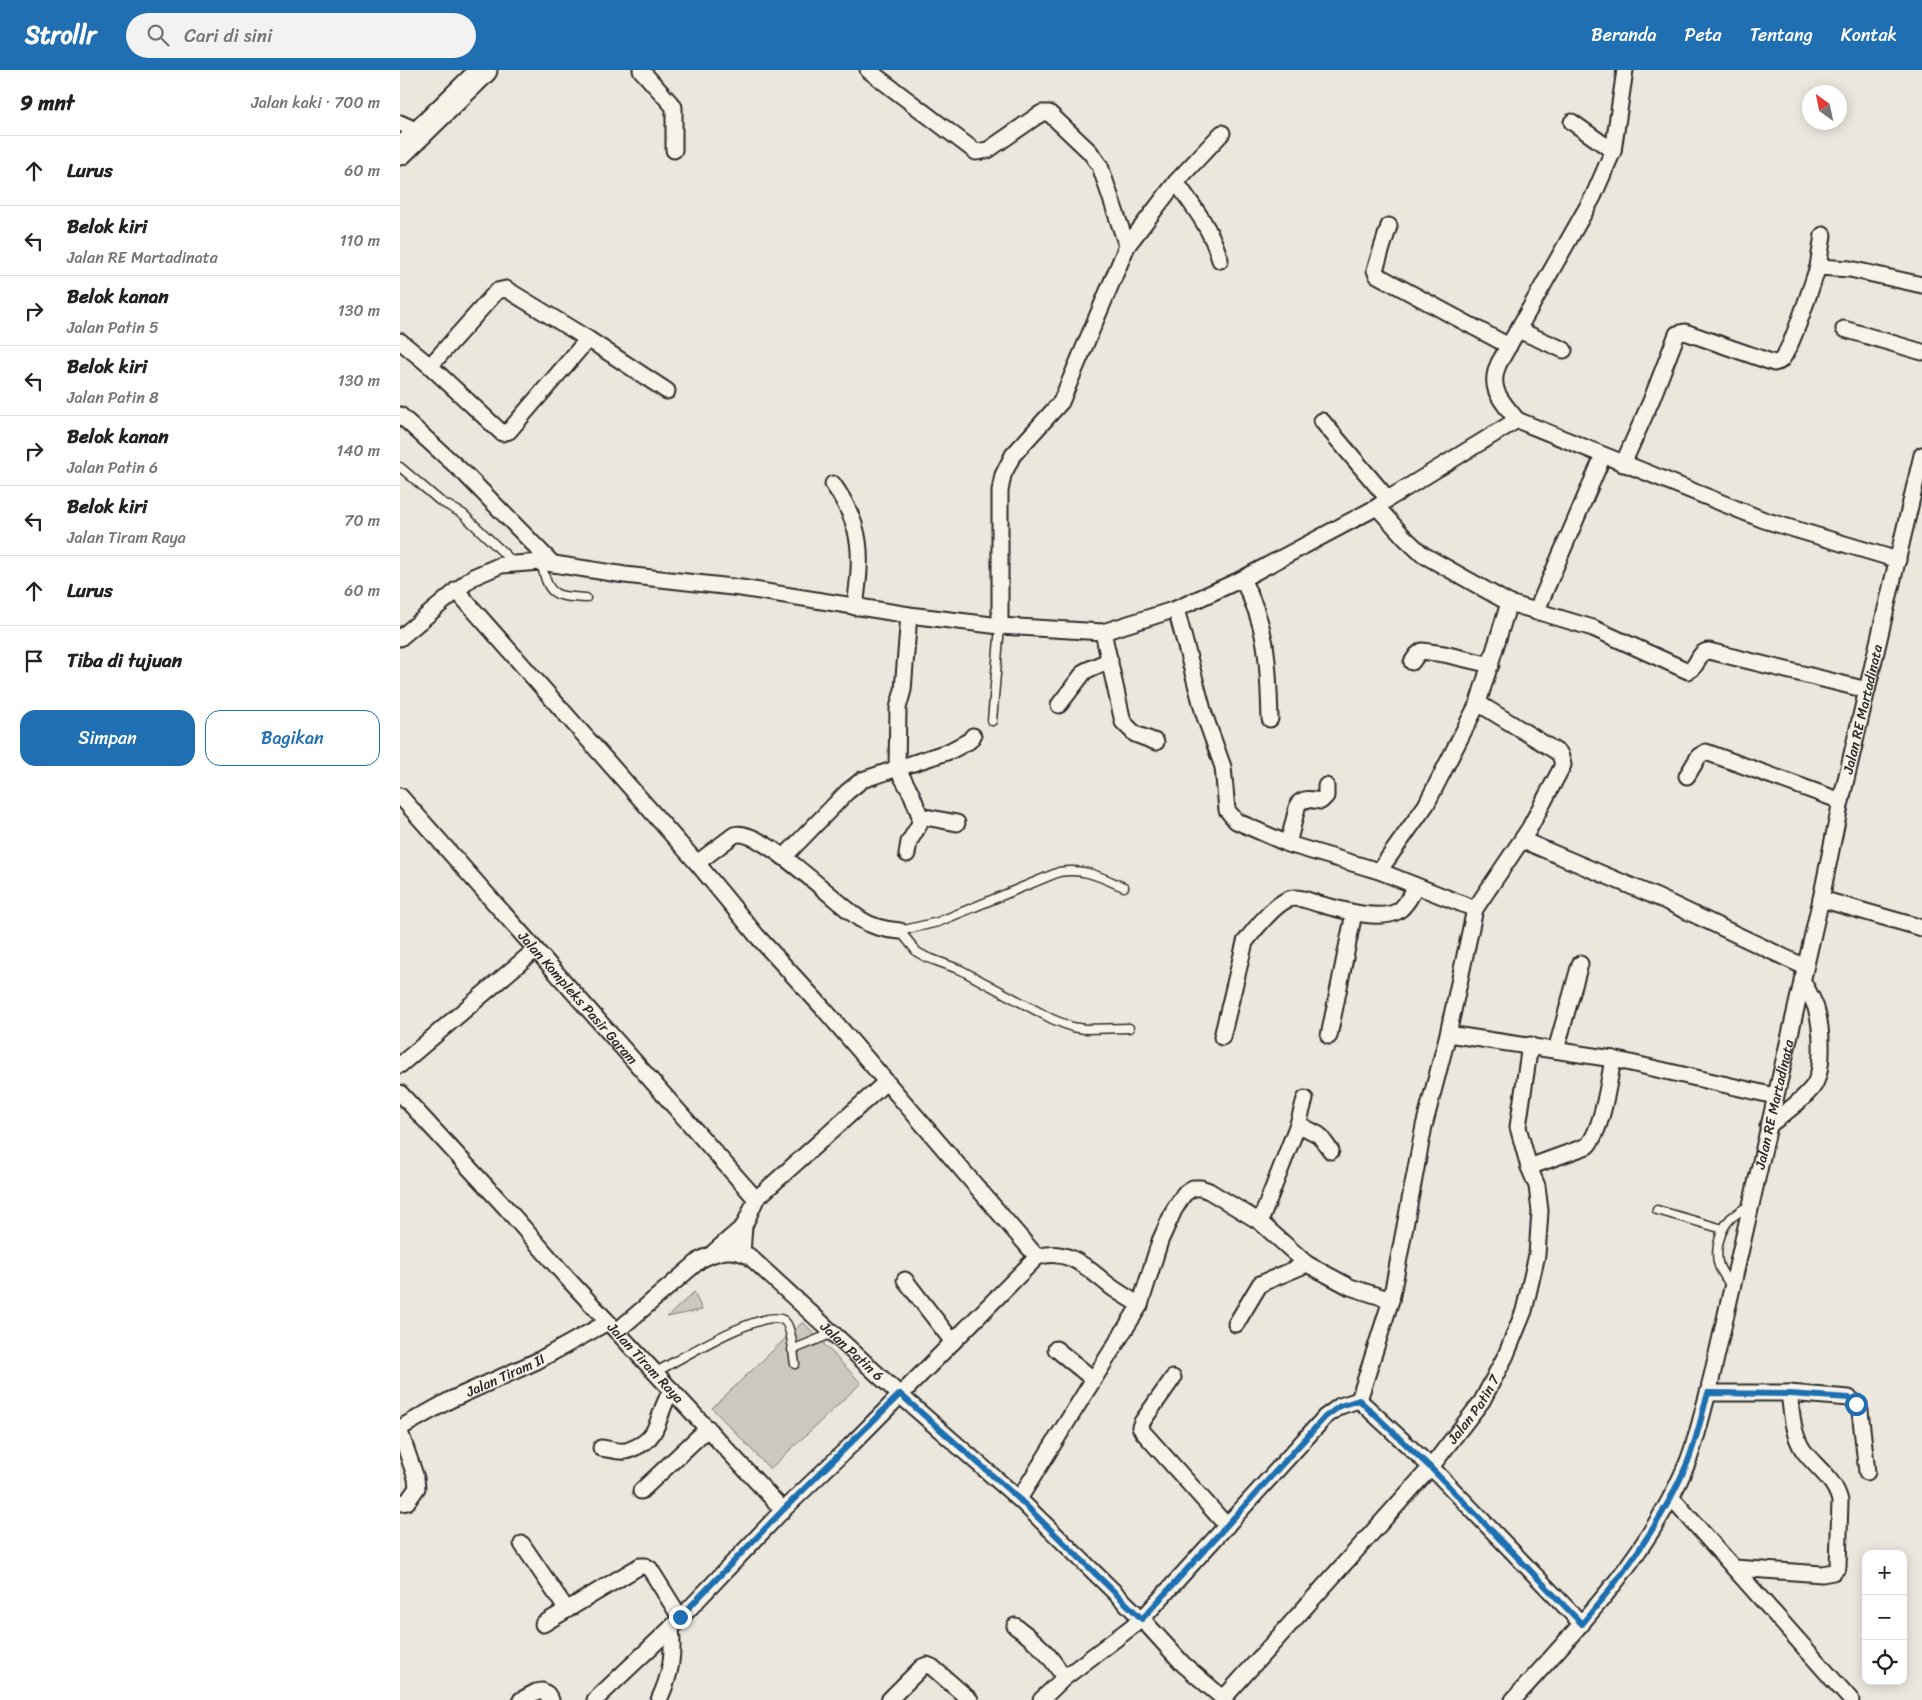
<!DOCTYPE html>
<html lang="id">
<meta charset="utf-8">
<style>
:root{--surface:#fff;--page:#f2f2f2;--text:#222;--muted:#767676;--line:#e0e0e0;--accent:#1f6fb2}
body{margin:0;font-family:Sriracha,sans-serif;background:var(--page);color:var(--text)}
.controls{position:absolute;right:15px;bottom:15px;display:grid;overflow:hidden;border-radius:10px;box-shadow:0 2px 12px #0003}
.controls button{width:45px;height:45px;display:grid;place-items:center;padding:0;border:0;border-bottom:1px solid var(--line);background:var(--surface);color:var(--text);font:25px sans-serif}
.compass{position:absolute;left:1402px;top:15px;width:45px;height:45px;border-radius:50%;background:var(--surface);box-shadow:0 2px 12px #0003;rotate:327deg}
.stop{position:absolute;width:15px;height:15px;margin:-11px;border:4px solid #1f6fb2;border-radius:50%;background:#fff}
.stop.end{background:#1f6fb2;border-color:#fff;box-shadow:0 1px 5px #0008}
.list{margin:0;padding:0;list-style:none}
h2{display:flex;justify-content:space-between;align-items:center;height:65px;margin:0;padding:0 20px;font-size:21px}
h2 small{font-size:16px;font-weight:400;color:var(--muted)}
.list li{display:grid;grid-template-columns:32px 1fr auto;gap:15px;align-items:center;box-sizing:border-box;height:70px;padding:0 20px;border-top:1px solid var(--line)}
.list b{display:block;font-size:19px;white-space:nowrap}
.list p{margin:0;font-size:16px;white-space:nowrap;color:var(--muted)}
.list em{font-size:16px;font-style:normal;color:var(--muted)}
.actions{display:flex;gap:10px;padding:15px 20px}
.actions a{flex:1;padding:11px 0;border:1px solid var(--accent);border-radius:15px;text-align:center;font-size:18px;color:var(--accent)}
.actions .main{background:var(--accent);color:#fff}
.icon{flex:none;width:28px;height:28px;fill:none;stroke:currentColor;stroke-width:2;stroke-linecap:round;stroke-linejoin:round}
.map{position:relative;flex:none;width:1522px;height:1630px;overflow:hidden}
header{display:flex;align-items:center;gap:30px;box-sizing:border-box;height:70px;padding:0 25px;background:var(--accent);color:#fff}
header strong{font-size:24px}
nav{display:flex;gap:28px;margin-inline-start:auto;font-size:18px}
.search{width:350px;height:45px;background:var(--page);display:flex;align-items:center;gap:12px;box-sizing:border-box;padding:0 18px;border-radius:28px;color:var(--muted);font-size:19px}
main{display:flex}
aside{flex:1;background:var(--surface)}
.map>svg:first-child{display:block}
.green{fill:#cbc8bf;stroke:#7b7a75}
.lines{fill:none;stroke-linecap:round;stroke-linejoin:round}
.service-casing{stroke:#2b2b2b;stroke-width:11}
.minor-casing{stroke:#2b2b2b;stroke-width:19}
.trunk-casing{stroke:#2b2b2b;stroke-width:29}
.service{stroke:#f7f3e8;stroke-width:8}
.minor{stroke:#f7f3e8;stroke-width:15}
.trunk{stroke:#f7f3e8;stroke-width:25}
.route{stroke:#1f6fb2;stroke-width:6}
.labels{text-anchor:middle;stroke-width:4;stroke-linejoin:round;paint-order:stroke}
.street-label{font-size:14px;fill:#2b2b2b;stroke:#f7f3e8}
</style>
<header>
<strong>Strollr</strong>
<div class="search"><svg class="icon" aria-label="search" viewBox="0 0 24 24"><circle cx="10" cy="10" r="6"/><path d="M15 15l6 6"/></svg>Cari di sini</div>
<nav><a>Beranda</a><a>Peta</a><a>Tentang</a><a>Kontak</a></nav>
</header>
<main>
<aside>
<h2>9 mnt<small>Jalan kaki · 700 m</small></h2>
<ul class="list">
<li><svg class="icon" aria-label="ahead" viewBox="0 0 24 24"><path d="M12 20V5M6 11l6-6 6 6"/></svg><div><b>Lurus</b></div><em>60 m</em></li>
<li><svg class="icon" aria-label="left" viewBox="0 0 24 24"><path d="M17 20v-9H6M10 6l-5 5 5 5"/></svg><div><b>Belok kiri</b><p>Jalan RE Martadinata</p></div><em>110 m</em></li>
<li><svg class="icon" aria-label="right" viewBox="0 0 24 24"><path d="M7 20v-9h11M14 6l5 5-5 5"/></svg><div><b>Belok kanan</b><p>Jalan Patin 5</p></div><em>130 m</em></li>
<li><svg class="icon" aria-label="left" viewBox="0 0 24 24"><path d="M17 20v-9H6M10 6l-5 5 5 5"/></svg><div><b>Belok kiri</b><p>Jalan Patin 8</p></div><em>130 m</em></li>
<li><svg class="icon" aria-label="right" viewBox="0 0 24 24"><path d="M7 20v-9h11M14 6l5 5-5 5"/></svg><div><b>Belok kanan</b><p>Jalan Patin 6</p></div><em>140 m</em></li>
<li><svg class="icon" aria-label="left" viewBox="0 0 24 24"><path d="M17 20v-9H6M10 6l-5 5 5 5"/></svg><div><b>Belok kiri</b><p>Jalan Tiram Raya</p></div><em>70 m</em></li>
<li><svg class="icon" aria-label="ahead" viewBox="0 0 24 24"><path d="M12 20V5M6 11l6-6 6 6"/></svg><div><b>Lurus</b></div><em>60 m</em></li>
<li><svg class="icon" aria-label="arrive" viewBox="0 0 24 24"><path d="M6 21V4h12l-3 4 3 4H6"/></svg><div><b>Tiba di tujuan</b></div></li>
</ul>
<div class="actions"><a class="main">Simpan</a><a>Bagikan</a></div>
</aside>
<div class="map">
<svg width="1522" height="1630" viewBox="0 0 1522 1630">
<rect width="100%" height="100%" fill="#ebe7dd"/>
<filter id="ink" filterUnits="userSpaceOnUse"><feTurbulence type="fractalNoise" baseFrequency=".02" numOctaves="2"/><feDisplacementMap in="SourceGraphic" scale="10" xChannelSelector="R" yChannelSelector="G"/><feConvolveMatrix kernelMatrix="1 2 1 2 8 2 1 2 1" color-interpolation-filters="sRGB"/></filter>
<g filter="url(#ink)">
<g class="green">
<path d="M 294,1222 L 302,1240 L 267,1247 Z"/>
<path d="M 403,1252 L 461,1313 L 370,1399 L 312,1338 Z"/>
</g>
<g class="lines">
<defs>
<g id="service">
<path d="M 0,397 L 40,431 L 63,444 L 114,493"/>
<path d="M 141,492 C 149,526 152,526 186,528"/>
<path d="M 592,651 L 600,556"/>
<path d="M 724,817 C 699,807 687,798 659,802 L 538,852 L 500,861 L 517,882 L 526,887 L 561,900 L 652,949 L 672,957 L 685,959 L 729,958"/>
<path d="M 1257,1140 L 1323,1159"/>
<path d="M 1331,1216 C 1327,1210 1322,1203 1319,1196 C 1314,1181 1320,1159 1331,1148 C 1337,1143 1344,1139 1350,1134"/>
<path d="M 392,1280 L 433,1263"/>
<path d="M 256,1302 C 277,1291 362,1238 383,1250 C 392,1254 393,1284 395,1294"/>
</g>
<g id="minor">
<path d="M 241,0 L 274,37 L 274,80"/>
<path d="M 468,0 L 576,82 L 588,80 L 637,46 L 642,43 L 649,43 L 690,82 L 700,96 L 727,176"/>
<path d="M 1225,0 L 1213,81 L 1193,127 L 1099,293 C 1087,319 1102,331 1117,350 L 1364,450 L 1498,490"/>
<path d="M 1172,52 L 1213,81"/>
<path d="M 0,53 L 20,62"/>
<path d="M 776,112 C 794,137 812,160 820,190"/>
<path d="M 989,156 L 975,200 L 977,205 L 1109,276"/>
<path d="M 1418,197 L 1423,165"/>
<path d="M 1444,259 L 1522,282"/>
<path d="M 1118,260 L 1164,280"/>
<path d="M 0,271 L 30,296 L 102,363 L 109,361 L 188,269"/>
<path d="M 30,296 L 97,221 L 106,219 L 188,269 L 267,321"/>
<path d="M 0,345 L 66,405 L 153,494"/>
<path d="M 922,351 L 988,429"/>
<path d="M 1223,394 L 1251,331 L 1277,264 L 1285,262 L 1374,293 C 1377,292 1378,293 1381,290 C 1391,281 1412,214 1418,197 L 1450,199 L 1522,215"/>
<path d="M 433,414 C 464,458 462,485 455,537"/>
<path d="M 977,437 L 1005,468 L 1022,484 L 1109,533 L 1193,558 L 1288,601 C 1299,597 1297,581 1309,581 L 1467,620"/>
<path d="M 842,509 C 869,559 868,594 870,649"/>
<path d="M 56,520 L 297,793 L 357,866 L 423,938 L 637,1187"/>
<path d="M 776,539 L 804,644 L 823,697 L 827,740 L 836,751 L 888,774 L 979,801 L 1075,839"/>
<path d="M 1136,542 L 1203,386"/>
<path d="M 600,556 L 600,421 L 603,405 L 613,385 L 661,332 L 727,176 L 776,112 L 822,63"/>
<path d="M 703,562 L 723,652 L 735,664 L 756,672"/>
<path d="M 0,568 L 73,507 L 101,495 L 141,492 L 225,505 L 341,518 L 509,545 L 600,556 L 703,562 L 776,539 L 842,509 L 977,437 L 988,429 L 1117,350"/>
<path d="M 1012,592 L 1017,585 L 1022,581 L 1044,584 L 1091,595"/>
<path d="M 659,635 L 685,601 L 710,590"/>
<path d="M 1287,706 L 1299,686 L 1306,682 L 1441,731"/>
<path id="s1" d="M 0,726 L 356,1129"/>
<path d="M 520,746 L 557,753"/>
<path d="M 1122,770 L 1259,828 L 1405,897"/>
<path d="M 888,774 L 898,734 C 904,727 913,730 921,731 L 926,726 L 926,716"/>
<path d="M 507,784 L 509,772 L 519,755 L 520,746 L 512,725 L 497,698 L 498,638 L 503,620 L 509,545"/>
<path d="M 384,787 L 447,722 L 462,710 L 550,681 L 569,671 L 573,666"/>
<path d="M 297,793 L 334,765 C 358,755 437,834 460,849 C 472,857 486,860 500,861"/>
<path d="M 979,801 L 1026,735 L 1078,633"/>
<path d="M 1421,829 L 1522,858"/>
<path d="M 1048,964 L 1213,989 L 1375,1026"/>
<path d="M 929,966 L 954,843"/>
<path d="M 822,967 L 845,872 C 854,860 875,834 889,829 C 899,826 909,831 919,834 C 938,839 980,852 998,841 C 1006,836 1011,825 1016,817"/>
<path d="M 1156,980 L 1180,894"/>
<path d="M 0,995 L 135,880"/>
<path id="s2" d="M 0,1023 L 107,1139 L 167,1208 L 383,1440"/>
<path d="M 898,1054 L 919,1065 L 931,1081"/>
<path d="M 1368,1056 C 1383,1044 1400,1033 1412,1018 C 1425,1002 1422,957 1416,938 C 1413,929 1407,919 1402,910"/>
<path d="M 1129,1097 L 1187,1076 C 1202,1061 1209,1011 1213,989"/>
<path d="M 860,1152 L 898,1054 L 905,1029"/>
<path d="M 314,1182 L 344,1156"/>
<path d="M 342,1183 L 344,1156 L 356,1129 L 486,1012"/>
<path d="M 505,1210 L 553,1272"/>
<path d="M 836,1254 L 860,1214 L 907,1194"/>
<path id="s3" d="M 217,1261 L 300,1190 C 317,1181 331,1177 349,1186 L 500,1325 L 619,1429 L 742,1549 L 783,1594 L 825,1630"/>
<path d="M 656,1279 L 693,1309"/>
<path d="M 773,1308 L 742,1352 L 740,1357 L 743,1362 L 827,1456"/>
<path d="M 1308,1323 L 1389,1323 L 1449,1328 L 1456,1333 L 1460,1341 L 1467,1402"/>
<path d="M 959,1330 L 991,1230 L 1024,1056 L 1048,964 L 1075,839 L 1129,759 L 1163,695 L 1160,684 L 1154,680 L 1078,633 L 1109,533"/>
<path d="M 959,1330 L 1031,1397 L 1182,1554"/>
<path id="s4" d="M 0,1358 L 50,1330 L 137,1291 L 208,1252"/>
<path d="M 0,1362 L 16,1408 L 17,1418 L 7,1432 L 0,1433"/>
<path d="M 201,1378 C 209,1379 218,1382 225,1381 C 228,1381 233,1378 236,1377 C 262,1366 257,1340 272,1320"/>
<path d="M 241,1421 L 308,1358"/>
<path d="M 1271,1427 L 1451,1630"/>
<path d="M 619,1429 L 740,1235 L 760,1171 L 774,1140 L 784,1124 L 793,1118 L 801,1118 L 809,1121 L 860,1152 L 907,1194 L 950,1217 L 991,1230"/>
<path d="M 122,1474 L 167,1540"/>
<path d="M 1334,1498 L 1422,1504 L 1433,1502 L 1438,1497 L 1440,1431 C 1435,1409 1416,1398 1403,1380 C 1392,1363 1392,1343 1389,1323"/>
<path d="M 143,1554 L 240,1496 L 245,1496 L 250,1499 L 280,1547"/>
<path d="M 615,1556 C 638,1573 649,1583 664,1608"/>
<path d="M 121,1630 L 136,1622 L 142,1621 L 147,1624 L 151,1630"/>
<path d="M 195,1630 L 271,1558 L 383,1440 L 450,1376 L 637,1187 C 668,1177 687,1198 710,1216 C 719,1223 730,1229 740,1235"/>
<path d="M 259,1630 C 271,1604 274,1586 271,1558"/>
<path d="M 489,1630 L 522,1597 L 527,1595 L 532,1597 L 570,1630"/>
<path d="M 641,1630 L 664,1608 L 742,1549 L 925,1347 L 940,1336 L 959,1330"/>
<path id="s5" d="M 822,1630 L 1031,1397 L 1082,1331 L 1106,1285 L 1124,1241 L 1137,1185 L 1140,1141 L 1137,1116 L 1129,1097 L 1118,1057 L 1130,975"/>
<path id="s6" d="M 1113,1630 C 1178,1558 1247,1487 1286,1396 C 1296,1373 1301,1347 1308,1323 L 1421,829 L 1441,731 L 1522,385"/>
</g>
<path id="trunk" d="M 0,82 L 84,0"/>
</defs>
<use href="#service" class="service-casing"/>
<use href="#minor" class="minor-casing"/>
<use href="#trunk" class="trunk-casing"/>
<use href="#service" class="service"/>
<use href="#minor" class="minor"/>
<use href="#trunk" class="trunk"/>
</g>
</g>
<g class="lines" filter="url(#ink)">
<path class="route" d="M 280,1547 L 383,1440 L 500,1324 L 619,1429 L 742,1549 L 925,1347 L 940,1336 L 959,1330 L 1031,1398 L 1182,1554 C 1223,1504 1260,1456 1286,1396 C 1296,1373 1301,1347 1308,1323 L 1390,1324 L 1449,1328 L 1456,1334"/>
</g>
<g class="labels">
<g class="street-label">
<text dy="5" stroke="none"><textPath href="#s6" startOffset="1070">Jalan RE Martadinata</textPath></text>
<text dy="5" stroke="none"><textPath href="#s1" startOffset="269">Jalan Kompleks Pasir Garam</textPath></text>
<text dy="5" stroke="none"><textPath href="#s6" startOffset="665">Jalan RE Martadinata</textPath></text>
<text dy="5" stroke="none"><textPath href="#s3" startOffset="301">Jalan Patin 6</textPath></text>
<text dy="5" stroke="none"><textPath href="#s2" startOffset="365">Jalan Tiram Raya</textPath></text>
<text dy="5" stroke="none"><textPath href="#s4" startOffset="118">Jalan Tiram II</textPath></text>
<text dy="5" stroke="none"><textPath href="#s5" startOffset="385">Jalan Patin 7</textPath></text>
</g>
</g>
</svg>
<div class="controls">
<button>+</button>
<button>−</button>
<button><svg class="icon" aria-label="locate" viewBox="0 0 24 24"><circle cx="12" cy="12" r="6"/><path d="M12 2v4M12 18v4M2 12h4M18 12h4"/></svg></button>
</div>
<svg class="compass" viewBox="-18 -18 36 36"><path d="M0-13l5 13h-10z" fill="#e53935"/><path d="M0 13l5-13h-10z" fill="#767676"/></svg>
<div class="stop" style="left:1456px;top:1334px"></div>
<div class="stop end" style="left:280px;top:1547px"></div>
</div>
</main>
